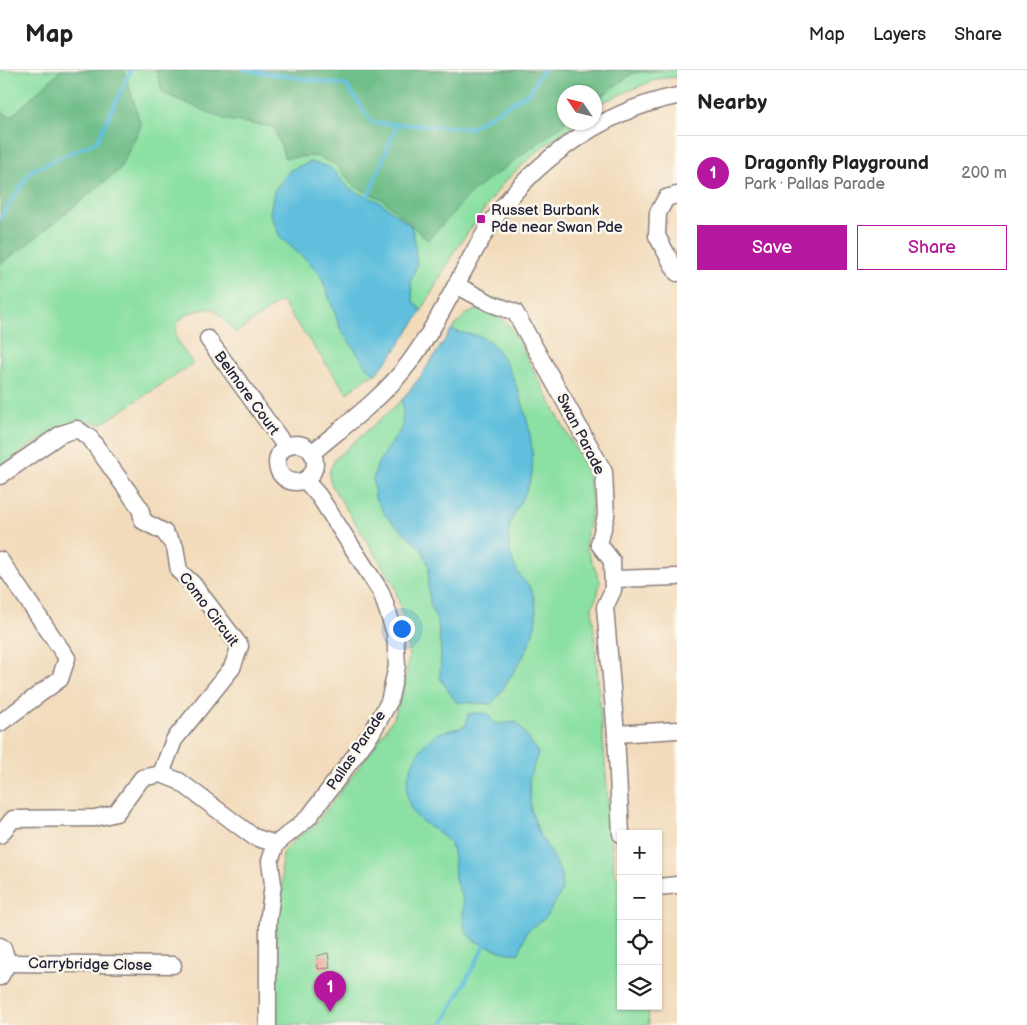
<!DOCTYPE html>
<meta charset="utf-8">
<style>
:root{--surface:#fff;--page:#f6f6f6;--text:#222;--muted:#767676;--line:#e0e0e0;--accent:#b5179e}
body{margin:0;font-family:"Balsamiq Sans",sans-serif;background:var(--page);color:var(--text)}
.controls{position:absolute;right:15px;bottom:15px;display:grid;overflow:hidden;border-radius:0px;box-shadow:0 1px 4px #0004}
.controls button{width:45px;height:45px;display:grid;place-items:center;padding:0;border:0;border-bottom:1px solid var(--line);background:var(--surface);color:var(--text);font:25px sans-serif}
.compass{position:absolute;left:557px;top:15px;width:45px;height:45px;border-radius:50%;background:var(--surface);box-shadow:0 1px 4px #0004;rotate:305deg}
.you{position:absolute;left:401px;top:558px;width:18px;height:18px;margin:-12px;border:4px solid #fff;border-radius:50%;background:#1a73e8;box-shadow:0 0 0 8px #1a73e833}
.badge{display:grid;place-items:center;width:32px;height:32px;border-radius:50%;background:var(--accent);color:#fff;font-size:16px;font-weight:700}
.pin{position:absolute;translate:-50% -41px;filter:drop-shadow(0 1px 2px #0008)}
.pin::after{content:'';position:absolute;top:26px;width:18px;height:15px;background:inherit;clip-path:polygon(0 0,100% 0,50% 100%)}
.list{margin:0;padding:0;list-style:none}
h2{display:flex;justify-content:space-between;align-items:center;height:65px;margin:0;padding:0 20px;font-size:21px}
h2 small{font-size:16px;font-weight:400;color:var(--muted)}
.list li{display:grid;grid-template-columns:32px 1fr auto;gap:15px;align-items:center;box-sizing:border-box;height:75px;padding:0 20px;border-top:1px solid var(--line)}
.list b{display:block;font-size:19px;white-space:nowrap}
.list p{margin:0;font-size:16px;white-space:nowrap;color:var(--muted)}
.list em{font-size:16px;font-style:normal;color:var(--muted)}
.actions{display:flex;gap:10px;padding:15px 20px}
.actions a{flex:1;padding:11px 0;border:1px solid var(--accent);border-radius:0px;text-align:center;font-size:18px;color:var(--accent)}
.actions .main{background:var(--accent);color:#fff}
.icon{flex:none;width:28px;height:28px;fill:none;stroke:currentColor;stroke-width:2;stroke-linecap:round;stroke-linejoin:round}
.map{position:relative;flex:none;width:677px;height:955px;overflow:hidden}
header{display:flex;align-items:center;gap:30px;box-sizing:border-box;height:70px;padding:0 25px;background:var(--surface);border-bottom:1px solid var(--line)}
header strong{font-size:24px}
nav{display:flex;gap:28px;margin-inline-start:auto;font-size:18px}
main{display:flex}
aside{flex:1;background:var(--surface)}
.map>svg:first-child{display:block}
.green{fill:#8be0a3;stroke:#56816f}
.forest{fill:#70be89;stroke:#497062}
.water{fill:#5fbfdd;stroke:#40708c}
.lines{fill:none;stroke-linecap:round;stroke-linejoin:round}
.stream{stroke:#5fbfdd;stroke-width:4}
.building{fill:#ed948a}
.minor-casing{stroke:#8a7e7b;stroke-width:19}
.minor{stroke:#fff;stroke-width:16}
.poi-dot{fill:#b5179e;stroke:#fbf7ec;stroke-width:2}
.labels{text-anchor:middle;stroke-width:5;stroke-linejoin:round;paint-order:stroke}
.poi-label{font-size:15px;fill:#22223b;stroke:#fbf7ec;text-anchor:start}
.street-label{font-size:15px;fill:#22223b;stroke:#fbf7ec}
</style>
<header>
<strong>Map</strong>
<nav><a>Map</a><a>Layers</a><a>Share</a></nav>
</header>
<main>
<div class="map">
<svg width="677" height="955" viewBox="0 0 677 955">
<rect width="100%" height="100%" fill="#fbf7ec"/>
<filter id="ink" filterUnits="userSpaceOnUse"><feTurbulence type="fractalNoise" baseFrequency=".02" numOctaves="2"/><feDisplacementMap in="SourceGraphic" scale="10" xChannelSelector="R" yChannelSelector="G"/><feConvolveMatrix kernelMatrix="1 2 1 2 8 2 1 2 1" color-interpolation-filters="sRGB"/></filter>
<filter id="wash" filterUnits="userSpaceOnUse"><feTurbulence type="fractalNoise" baseFrequency=".0096" numOctaves="4" result="noise"/><feDisplacementMap in="SourceGraphic" scale="20" xChannelSelector="R" yChannelSelector="G"/><feGaussianBlur stdDeviation="1.12" result="paint"/><feColorMatrix in="noise" values="0 0 0 0 0 0 0 0 0 0 0 0 0 0 0 0 0 1.4 0 .05"/><feComposite in="paint" operator="in"/></filter>
<g filter="url(#wash)">
<rect width="100%" height="100%" fill="#f2dbbb"/>
<g class="green">
<path d="M 0,0 L 677,0 L 677,7 L 657,9 L 603,32 L 595,39 L 594,22 L 564,22 L 564,52 L 576,53 L 540,79 L 503,113 L 454,182 L 425,235 L 373,306 L 368,307 L 347,323 L 281,231 L 236,263 L 214,239 C 198,238 172,245 176,267 C 178,274 189,288 193,294 L 101,354 L 79,350 L 56,359 L 0,397 Z"/>
<path d="M 480,238 L 500,247 L 510,256 L 584,395 L 590,411 L 592,436 L 585,475 L 600,511 L 598,524 L 592,537 L 614,803 L 621,811 L 621,936 L 648,936 L 649,955 L 275,955 L 276,853 L 283,817 L 281,797 L 284,781 L 293,771 L 315,755 L 377,673 L 394,647 L 406,610 L 409,584 L 406,558 L 394,514 L 333,418 L 329,407 L 330,400 L 335,389 L 402,330 L 421,306 L 452,259 L 465,245 Z"/>
</g>
<g class="forest">
<path d="M 61,0 L 124,0 L 141,56 L 119,100 L 29,173 L 0,194 L 0,41 L 11,47 Z"/>
<path d="M 156,0 L 662,0 L 633,3 L 595,31 L 594,22 L 564,22 L 565,53 L 473,121 L 428,170 L 382,129 L 354,116 L 335,94 L 315,86 L 285,88 L 274,57 L 227,50 L 163,23 Z"/>
</g>
<g class="water">
<path d="M 310,92 L 330,97 L 350,119 L 380,132 L 411,156 L 414,166 L 417,194 L 411,211 L 413,231 L 422,241 L 392,285 L 376,304 L 368,298 L 341,260 L 321,206 L 312,195 L 280,167 L 270,143 L 274,121 L 290,100 Z"/>
<path d="M 452,259 C 463,266 476,262 487,270 C 515,289 539,375 531,407 C 528,423 511,444 509,459 C 507,472 512,496 520,506 C 524,511 530,516 532,521 C 544,552 527,582 511,606 C 504,616 500,625 491,634 L 456,632 L 440,608 L 441,580 L 438,554 L 431,536 L 428,517 L 429,496 L 422,479 L 387,447 L 375,428 L 373,409 L 378,393 L 402,358 L 403,342 L 402,330 L 421,306 Z"/>
<path d="M 479,643 L 489,644 L 492,651 L 498,654 L 517,652 L 538,683 L 529,709 L 531,740 L 539,764 L 554,787 L 561,805 L 562,821 L 546,847 L 527,861 L 519,883 C 507,884 500,881 490,877 C 484,874 474,872 470,867 C 460,855 464,844 463,831 C 462,824 458,819 456,813 C 453,802 456,791 452,779 C 447,763 427,758 416,746 C 396,725 412,680 434,666 C 444,659 457,661 466,655 L 468,644 Z"/>
</g>
<g class="lines">
<g class="stream">
<path d="M 245,0 L 346,15 L 373,53 L 470,58 L 530,22 L 542,0"/>
<path d="M 368,127 L 397,54"/>
<path d="M 0,149 L 31,101 L 97,71 L 131,0"/>
<path d="M 442,955 L 485,875"/>
</g>
</g>
<g id="blocks">
<path class="building" d="M 328,883 L 330,898 L 318,899 L 317,886 Z"/>
</g>
</g>
<g filter="url(#ink)">
<use href="#blocks" fill-opacity="0" stroke="#8a7e7b" stroke-width="1"/>
<g class="lines">
<defs>
<g id="minor">
<path d="M 677,125 L 666,128 L 658,143 L 657,166 L 677,203"/>
<path d="M 456,215 L 492,234 L 515,242 L 604,402 L 606,446 L 599,474 L 612,491 L 613,520 L 605,537 L 616,664 L 621,764"/>
<path d="M 208,269 L 286,377"/>
<circle cx="296" cy="393" r="19"/>
<path d="M 312,383 C 345,355 383,328 409,293 C 439,253 459,206 485,163 C 525,96 600,41 677,26"/>
<path d="M 0,406 L 61,364 L 77,359 L 90,368 L 140,438 L 143,451 L 164,462 L 175,477 L 179,501 L 193,514 L 240,576 L 232,598 L 174,670 L 161,704"/>
<path d="M 0,490 L 67,588 L 60,609 L 0,653"/>
<path d="M 613,509 L 677,507"/>
<path d="M 616,664 L 677,660"/>
<path d="M 0,765 L 13,749 L 95,748 L 116,743 L 142,708 L 161,704 L 179,711 L 254,767 L 276,774"/>
<path d="M 658,817 L 677,815"/>
<path d="M 0,876 L 3,878 L 8,893 L 0,907"/>
<path d="M 8,893 L 173,895"/>
<path d="M 268,955 L 268,853 L 273,814 L 270,791 L 276,774 L 308,748 L 371,664 L 389,632 L 397,596 L 395,563 L 381,522 L 319,426 L 305,410"/>
</g>
</defs>
<use href="#minor" class="minor-casing"/>
<use href="#minor" class="minor"/>
</g>
</g>
<rect class="poi-dot" x="476" y="144" width="10" height="10" rx="2.5"/>
<g class="labels">
<g class="poi-label">
<text x="491" y="145">Russet Burbank<tspan x="491" dy="17">Pde near Swan Pde</tspan></text>
</g>
<g class="street-label">
<text transform="translate(247 323) rotate(54)" y="5">Belmore Court</text>
<text transform="translate(581 364) rotate(63)" y="5">Swan Parade</text>
<text transform="translate(209 539) rotate(53)" y="5">Como Circuit</text>
<text transform="translate(356 680) rotate(-56)" y="5">Pallas Parade</text>
<text transform="translate(90 894) rotate(1)" y="5">Carrybridge Close</text>
</g>
</g>
</svg>
<div class="controls">
<button>+</button>
<button>−</button>
<button><svg class="icon" aria-label="locate" viewBox="0 0 24 24"><circle cx="12" cy="12" r="6"/><path d="M12 2v4M12 18v4M2 12h4M18 12h4"/></svg></button>
<button><svg class="icon" aria-label="layers" viewBox="0 0 24 24"><path d="M12 4l9 5-9 5-9-5zM3 14l9 5 9-5"/></svg></button>
</div>
<svg class="compass" viewBox="-18 -18 36 36"><path d="M0-13l5 13h-10z" fill="#e53935"/><path d="M0 13l5-13h-10z" fill="#767676"/></svg>
<div class="you"></div>
<div class="pin badge" style="left:330px;top:942px">1</div>
</div>
<aside>
<h2>Nearby<small></small></h2>
<ul class="list">
<li><span class="badge">1</span><div><b>Dragonfly Playground</b><p>Park · Pallas Parade</p></div><em>200 m</em></li>
</ul>
<div class="actions"><a class="main">Save</a><a>Share</a></div>
</aside>
</main>
